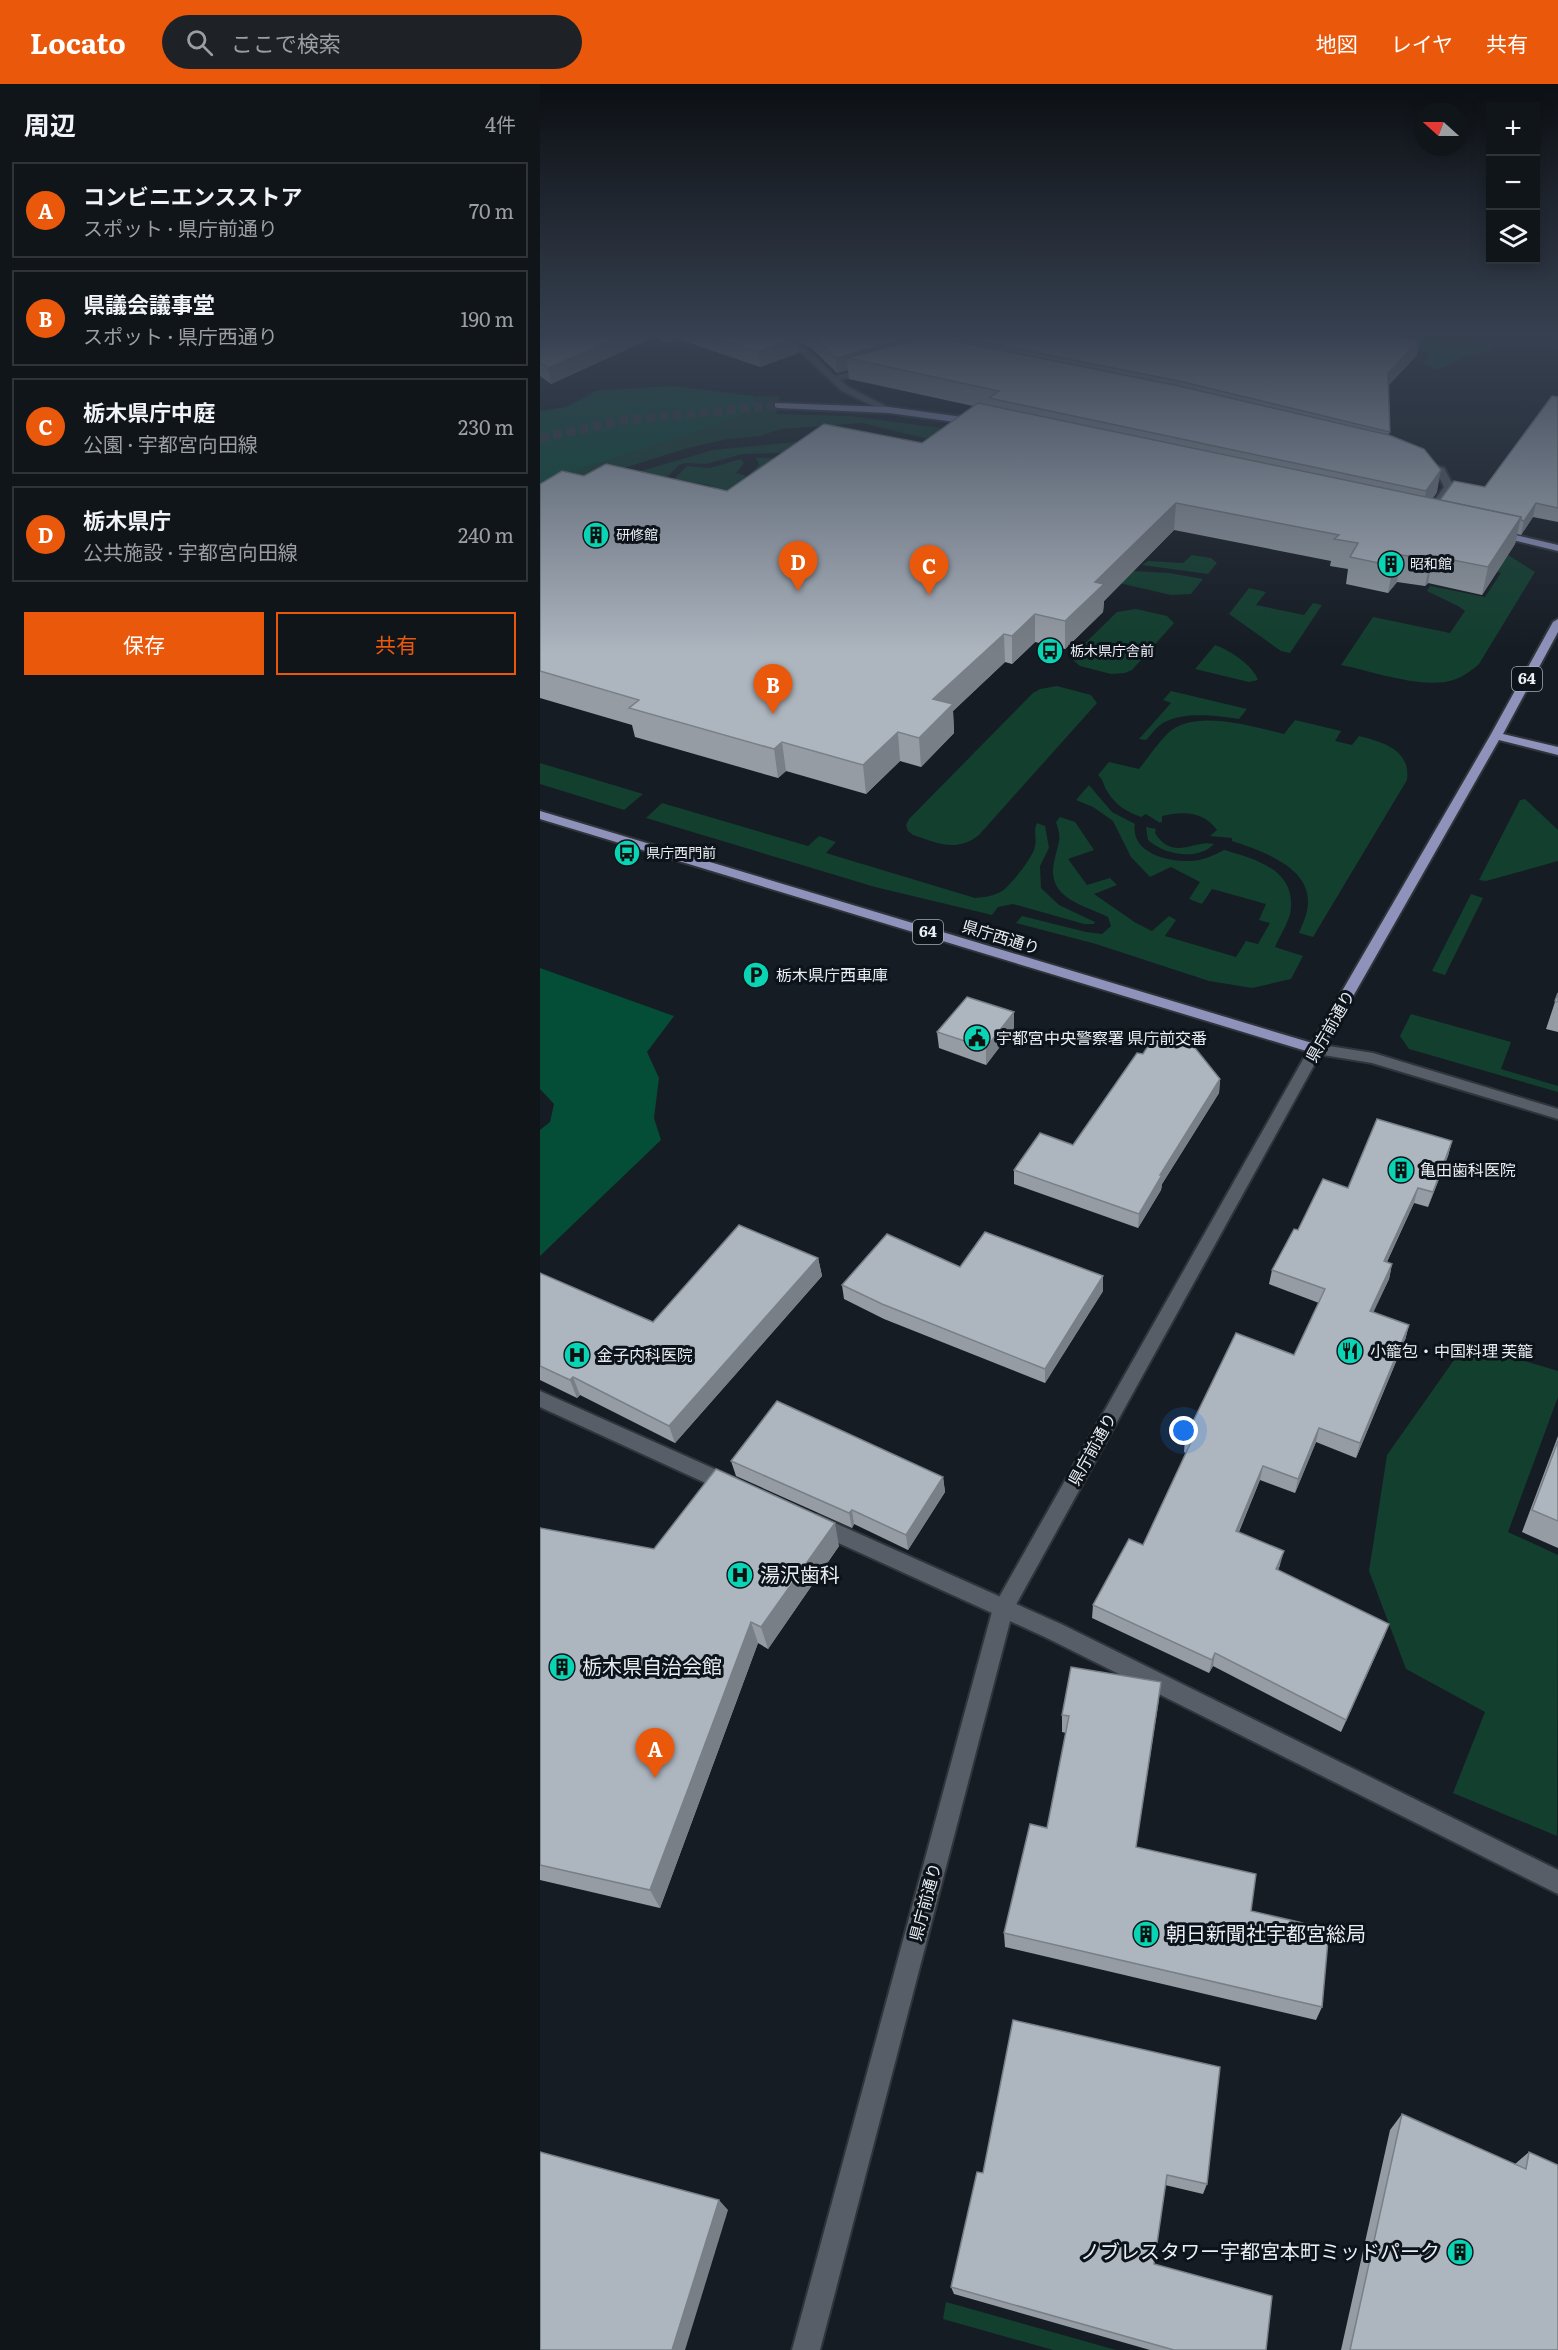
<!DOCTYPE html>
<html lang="ja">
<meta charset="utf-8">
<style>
:root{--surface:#10151a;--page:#1e2227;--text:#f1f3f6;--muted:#9c9fa2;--line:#303439;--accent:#ea580c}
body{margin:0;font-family:Literata,"Noto Sans JP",serif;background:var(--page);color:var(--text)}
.controls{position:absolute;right:18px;top:18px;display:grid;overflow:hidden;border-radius:0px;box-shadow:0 3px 15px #0003}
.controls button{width:54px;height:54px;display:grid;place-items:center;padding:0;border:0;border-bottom:2px solid var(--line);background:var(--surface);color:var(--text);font:30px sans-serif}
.compass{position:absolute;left:874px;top:18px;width:54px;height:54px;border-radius:50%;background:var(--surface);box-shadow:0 3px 15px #0003;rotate:291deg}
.you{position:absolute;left:644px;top:1347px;width:21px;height:21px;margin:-15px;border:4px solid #fff;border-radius:50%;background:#1a73e8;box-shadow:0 0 0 9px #1a73e833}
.badge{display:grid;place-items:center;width:39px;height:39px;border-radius:50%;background:var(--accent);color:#fff;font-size:20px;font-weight:700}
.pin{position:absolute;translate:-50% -50px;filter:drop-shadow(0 2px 3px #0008)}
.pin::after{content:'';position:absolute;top:32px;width:21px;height:18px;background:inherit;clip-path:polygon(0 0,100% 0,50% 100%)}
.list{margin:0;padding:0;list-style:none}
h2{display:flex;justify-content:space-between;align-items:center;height:78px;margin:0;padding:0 24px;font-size:26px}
h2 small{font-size:20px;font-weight:400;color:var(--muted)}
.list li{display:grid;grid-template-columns:39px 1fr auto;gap:18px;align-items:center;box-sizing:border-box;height:96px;margin:0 12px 12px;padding:0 12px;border:2px solid var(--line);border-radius:0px}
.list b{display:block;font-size:22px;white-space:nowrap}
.list p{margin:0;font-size:20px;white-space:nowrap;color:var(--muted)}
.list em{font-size:20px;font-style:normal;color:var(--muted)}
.actions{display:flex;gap:12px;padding:18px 24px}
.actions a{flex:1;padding:14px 0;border:2px solid var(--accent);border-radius:0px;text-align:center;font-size:21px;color:var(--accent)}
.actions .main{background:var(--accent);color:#fff}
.icon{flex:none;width:33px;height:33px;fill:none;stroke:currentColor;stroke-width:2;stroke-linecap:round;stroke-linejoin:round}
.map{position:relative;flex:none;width:1018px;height:2266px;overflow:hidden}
header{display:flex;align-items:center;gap:36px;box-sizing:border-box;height:84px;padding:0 30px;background:var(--accent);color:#fff}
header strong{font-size:28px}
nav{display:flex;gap:33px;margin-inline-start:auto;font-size:21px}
.search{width:420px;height:54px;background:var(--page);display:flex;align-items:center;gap:15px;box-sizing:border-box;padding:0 21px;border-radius:33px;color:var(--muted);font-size:22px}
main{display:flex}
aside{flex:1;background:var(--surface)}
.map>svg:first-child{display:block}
.green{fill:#123f2e}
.forest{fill:#044d36}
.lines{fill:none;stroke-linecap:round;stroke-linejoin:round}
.primary-tunnel{stroke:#363c42;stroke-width:9;stroke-dasharray:9 4.5;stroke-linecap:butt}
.minor-casing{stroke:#31353b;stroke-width:4}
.tertiary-casing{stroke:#31353b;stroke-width:4}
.primary-casing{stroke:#31353b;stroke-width:4}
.minor{fill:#575e67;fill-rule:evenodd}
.tertiary{fill:#575e67;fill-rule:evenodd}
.primary{fill:#8f93bc;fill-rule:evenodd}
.wall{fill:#959ca4}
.shaded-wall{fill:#797f86}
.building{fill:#adb5bf;stroke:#797f86;stroke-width:1.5}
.labels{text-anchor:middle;stroke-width:6;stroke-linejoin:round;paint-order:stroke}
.far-poi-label{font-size:14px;fill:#eaeef3;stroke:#0d131a;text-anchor:start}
.shield{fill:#0d131a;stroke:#a8acb2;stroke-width:1.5}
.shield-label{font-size:15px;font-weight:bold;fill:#eaeef3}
.street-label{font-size:16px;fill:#eaeef3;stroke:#0d131a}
.poi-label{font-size:16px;fill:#eaeef3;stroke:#0d131a;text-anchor:start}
.near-poi-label{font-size:20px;fill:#eaeef3;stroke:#0d131a;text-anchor:start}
</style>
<header>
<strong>Locato</strong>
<div class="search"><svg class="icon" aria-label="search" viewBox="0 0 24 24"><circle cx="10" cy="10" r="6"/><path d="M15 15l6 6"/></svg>ここで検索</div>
<nav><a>地図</a><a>レイヤ</a><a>共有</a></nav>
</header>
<main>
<aside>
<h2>周辺<small>4件</small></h2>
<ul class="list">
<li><span class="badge">A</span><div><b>コンビニエンスストア</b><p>スポット · 県庁前通り</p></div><em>70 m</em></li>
<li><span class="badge">B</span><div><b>県議会議事堂</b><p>スポット · 県庁西通り</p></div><em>190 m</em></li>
<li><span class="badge">C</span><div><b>栃木県庁中庭</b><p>公園 · 宇都宮向田線</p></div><em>230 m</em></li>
<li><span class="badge">D</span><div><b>栃木県庁</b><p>公共施設 · 宇都宮向田線</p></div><em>240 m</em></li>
</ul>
<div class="actions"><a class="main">保存</a><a>共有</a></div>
</aside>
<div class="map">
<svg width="1018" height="2266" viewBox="0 0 1018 2266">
<rect width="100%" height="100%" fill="#161c23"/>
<g class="green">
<path d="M 240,312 L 236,330 L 310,332 L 408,345 L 397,353 L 384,354 L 322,339 L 241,345 L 220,352 L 188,355 L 148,364 L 33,400 L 0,407 L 0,390 L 219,320 L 214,313 Z"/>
<path d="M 288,355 L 239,369 L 203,370 L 166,380 L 145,379 L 139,381 L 125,395 L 84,392 L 173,366 Z"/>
<path d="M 216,374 L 241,374 L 184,409 L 169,401 L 134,395 L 147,382 L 170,384 L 201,375 L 204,379 L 196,389 L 207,392 L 219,381 Z"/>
<path d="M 965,469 L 995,488 L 939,580 C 932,586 924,592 916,595 C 886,607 832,587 801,581 L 833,533 L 910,549 L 925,527 L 918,522 L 887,507 L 890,502 L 945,513 L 961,489 L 904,477 Z"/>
<path d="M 652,471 L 671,474 L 677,479 L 668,490 L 602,481 L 608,477 L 643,479 Z"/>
<path d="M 594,487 L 629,489 L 663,495 L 651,510 L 631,511 L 583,500 L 577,497 L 586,488 Z"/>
<path d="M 709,504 L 726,508 L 716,521 L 764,531 L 773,519 L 782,521 L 750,569 L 741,567 L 689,530 Z"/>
<path d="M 596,525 L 627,532 L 634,539 L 592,586 L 585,589 L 571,590 L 540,582 L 533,576 L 532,572 L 577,528 Z"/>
<path d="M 675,561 C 689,566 713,581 718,596 L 709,598 L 655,585 Z"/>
<path d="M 517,602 L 551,611 L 557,619 L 439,751 C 416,769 398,759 373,751 L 368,747 L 366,741 L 369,735 L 493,609 L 500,605 Z"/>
<path d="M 631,607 L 707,625 L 699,635 C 676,632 639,626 619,642 C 614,646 610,652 606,656 L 599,655 L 631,619 L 623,616 Z"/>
<path d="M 755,636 L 801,647 L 795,657 L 812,661 L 819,652 C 843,658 871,666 867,696 L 773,853 L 759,849 C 763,839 768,829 768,818 C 769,782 719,766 692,757 L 692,754 L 670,752 L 677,746 C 664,727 642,727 622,732 L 622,737 L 620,739 L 606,730 L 601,733 C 587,728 575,721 567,707 C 563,701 564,696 558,691 L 569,678 L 599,685 C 608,674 617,660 628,649 C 655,624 714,643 744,650 Z"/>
<path d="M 0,679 L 103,710 L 84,726 L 0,700 Z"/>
<path d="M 549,701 L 572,728 L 595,740 C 590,768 627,778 649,777 C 662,777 673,772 684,766 C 715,775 754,785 751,824 C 750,837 740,851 735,863 L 763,872 L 751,895 L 712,904 L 669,897 L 556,860 L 476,839 L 482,832 L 546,848 L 562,850 L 571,842 L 568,833 C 540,820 504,813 515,774 C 519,756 522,756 516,738 L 520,733 L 535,738 L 554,766 L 528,775 L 547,801 L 570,794 L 577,801 L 554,810 L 596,839 L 612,847 L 629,832 L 636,836 L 625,852 L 696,873 L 706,857 L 718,860 L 730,839 L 719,836 L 726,820 L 672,805 L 662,820 L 649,815 L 660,798 L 631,783 L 610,793 L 591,773 L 573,737 L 553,723 L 536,716 Z"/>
<path d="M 985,715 L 1018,746 L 1018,777 L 946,797 L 939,796 L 980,716 Z"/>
<path d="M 122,719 L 268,762 L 279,752 L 296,758 L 286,769 L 435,814 C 445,813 454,812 462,807 C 471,801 494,772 495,762 C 497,754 493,747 497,739 L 505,742 L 509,764 L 500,782 L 501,804 L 519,821 L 555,838 L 554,840 L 544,840 L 473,820 L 458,823 L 452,831 L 335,803 L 106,734 Z"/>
<path d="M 606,743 L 616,745 L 615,749 C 633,778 655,755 674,760 C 658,777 624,771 608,756 Z"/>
<path d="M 931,810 L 943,814 L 905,891 L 892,887 Z"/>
<path d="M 871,930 L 971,958 L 961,985 L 1018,1002 L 1018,1008 L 869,965 L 860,952 Z"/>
<path d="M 926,1259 L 1018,1287 L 1018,1313 L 968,1448 L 1018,1471 L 1017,1752 L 913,1709 L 945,1628 L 866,1585 L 829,1487 L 847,1371 Z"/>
<path d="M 406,2218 L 576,2266 L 513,2266 L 403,2235 Z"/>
</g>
<g class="forest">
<path d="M 841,252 L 893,252 L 950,256 L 955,260 L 949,267 L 924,274 L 896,286 L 884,279 L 889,270 Z"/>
<path d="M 131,302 L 213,312 L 219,320 C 188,341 171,342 138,353 C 92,368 46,382 0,398 L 0,327 L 27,323 L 56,307 Z"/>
<path d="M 0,884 L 134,932 L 107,968 L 119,994 L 114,1034 L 121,1056 L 0,1172 L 0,1046 L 10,1038 L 14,1020 L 0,1005 Z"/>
</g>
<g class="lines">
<path class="primary-tunnel" d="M 0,354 L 87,336 L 238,321"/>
<defs>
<g id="minor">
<path d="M 230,252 C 256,249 278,275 295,292 L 333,283 L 333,287 L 300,296 L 308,303 L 353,326 L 346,328 L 302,307 L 258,266 Z"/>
<path d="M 877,377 L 904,384 L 914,403 L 890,436 L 887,437 L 882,434 L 904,403 L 897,388 L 877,381 Z"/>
<path d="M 776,960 L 833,969 L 1018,1025 L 1018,1035 L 832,979 L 771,969 L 769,965 L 771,961 Z"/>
<path d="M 0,1307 L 197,1395 L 200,1401 L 197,1407 L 190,1409 L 183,1407 L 0,1323 Z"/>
<path d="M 277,1431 L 521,1540 L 1018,1786 L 1018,1810 L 507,1554 L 270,1446 L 267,1440 L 270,1434 Z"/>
</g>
<path id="tertiary" d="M 776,960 L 783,965 L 473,1526 L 280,2266 L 252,2266 L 453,1524 L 769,965 Z"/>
<g id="primary">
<path d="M 235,319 L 349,323 L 437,335 L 441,338 L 437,341 L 349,329 L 238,324 L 235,323 Z"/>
<path d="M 955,446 L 1018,461 L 1018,467 L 952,451 L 952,447 Z"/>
<path d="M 1018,535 L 1018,548 L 963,650 L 1018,663 L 1018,671 L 959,656 L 783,965 L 776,970 L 0,735 L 0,727 L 772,959 L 950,652 L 1013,538 Z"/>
</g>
</defs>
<use href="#minor" class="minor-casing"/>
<use href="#tertiary" class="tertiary-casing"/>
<use href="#primary" class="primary-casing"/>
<use href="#minor" class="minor"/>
<use href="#tertiary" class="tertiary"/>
<use href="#primary" class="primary"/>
</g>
<g class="wall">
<path d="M 0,252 L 852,252 L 879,256 L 877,271 L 849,301 L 849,352 L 897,408 L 892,415 L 899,416 L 945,403 L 1018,313 L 1018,438 L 993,433 L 981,451 L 977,450 L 975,460 L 942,511 L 888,499 L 885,502 L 857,498 L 848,509 L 806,500 L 808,485 L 790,482 L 791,477 L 634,446 L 564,517 L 563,528 L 525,565 L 495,558 L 472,580 L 465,578 L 413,627 L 414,649 L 381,683 L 360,677 L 326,710 L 246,687 L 238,694 L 95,653 L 92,641 L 0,614 L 0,400 L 44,392 L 187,407 L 382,359 L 433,322 L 309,295 L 308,286 L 297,289 L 271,264 L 257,257 L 258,269 L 220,283 L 138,255 L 128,259 L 114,253 L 11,300 L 0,292 Z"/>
<path d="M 1018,909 L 1018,948 L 1006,945 Z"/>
<path d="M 474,928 L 474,944 L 446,981 L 399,964 L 397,948 Z"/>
<path d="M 680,995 L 679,1009 L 622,1100 L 621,1106 L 598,1144 L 474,1100 L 474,1086 Z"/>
<path d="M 912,1057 L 908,1072 L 888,1123 L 874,1119 L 847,1178 L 852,1180 L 849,1195 L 833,1228 L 869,1241 L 865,1256 L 816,1374 L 776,1358 L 755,1409 L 720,1396 L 699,1448 L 740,1481 L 738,1486 L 849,1540 L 844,1553 L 801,1648 L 673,1582 L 669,1589 L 552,1534 L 553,1521 L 603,1461 L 646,1369 L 644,1368 L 645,1354 L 754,1271 L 779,1219 L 729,1200 L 732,1186 L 758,1146 L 808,1104 Z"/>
<path d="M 278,1174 L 282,1192 L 135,1359 L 40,1311 L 37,1314 L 0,1296 L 0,1189 L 113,1238 Z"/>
<path d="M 420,1183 L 563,1192 L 563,1207 L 505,1299 L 344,1235 L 304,1215 L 302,1201 Z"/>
<path d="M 1018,1352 L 1018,1464 L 982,1448 Z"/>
<path d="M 191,1377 L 403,1393 L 405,1408 L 368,1466 L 314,1440 L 312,1444 L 196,1392 Z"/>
<path d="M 0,1444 L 114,1465 L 299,1462 L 228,1565 L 218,1559 L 120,1824 L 0,1796 Z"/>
<path d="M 619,1615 L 596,1763 L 711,1827 L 782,1923 L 776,1936 L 465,1863 L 464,1849 L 507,1744 L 526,1649 L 522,1648 L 522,1631 Z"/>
<path d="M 473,1936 L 667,2100 L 663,2110 L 625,2101 L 614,2180 L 726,2266 L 610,2266 L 414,2210 L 411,2203 L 443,2089 Z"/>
<path d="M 862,2030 L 975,2080 L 989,2068 L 1018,2266 L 801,2266 L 850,2046 Z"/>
</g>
<g class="shaded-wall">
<path d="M 82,252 L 114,252 L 114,253 L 11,300 L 8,284 Z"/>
<path d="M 127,252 L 137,252 L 138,255 L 128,259 Z"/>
<path d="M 375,252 L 376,267 L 307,274 L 308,286 L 297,289 L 296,274 Z"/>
<path d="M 256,254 L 258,269 L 220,283 L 218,268 Z"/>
<path d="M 879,256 L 877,271 L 846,304 L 848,289 Z"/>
<path d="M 901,386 L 897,408 L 882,429 L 886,407 Z"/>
<path d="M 636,419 L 634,446 L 564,517 L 563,528 L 525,565 L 525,537 L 555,498 Z"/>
<path d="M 996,419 L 993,433 L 981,451 L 984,437 Z"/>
<path d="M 981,433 L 975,460 L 942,511 L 948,483 Z"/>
<path d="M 861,471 L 857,498 L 848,509 L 853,482 Z"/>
<path d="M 893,472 L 888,499 L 885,502 L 891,475 Z"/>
<path d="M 495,530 L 495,558 L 472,580 L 472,552 Z"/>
<path d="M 464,550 L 465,578 L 413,627 L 414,649 L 381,683 L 379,654 L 393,615 Z"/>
<path d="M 358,648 L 360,677 L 326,710 L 323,681 Z"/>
<path d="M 242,658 L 246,687 L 238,694 L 234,665 Z"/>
<path d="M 474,928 L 474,944 L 446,981 L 446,964 Z"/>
<path d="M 680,995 L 679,1009 L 622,1100 L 621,1106 L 598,1144 L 599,1130 L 620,1091 Z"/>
<path d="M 912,1057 L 908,1072 L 888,1123 L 893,1108 Z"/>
<path d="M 878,1104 L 874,1119 L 840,1192 L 844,1177 Z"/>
<path d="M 278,1174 L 282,1192 L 135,1359 L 129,1342 Z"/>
<path d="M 852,1180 L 849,1195 L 827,1242 L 830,1227 Z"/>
<path d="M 563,1192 L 563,1207 L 505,1299 L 505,1285 Z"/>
<path d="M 869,1241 L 865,1256 L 816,1374 L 820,1359 Z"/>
<path d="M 33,1293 L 40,1311 L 37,1314 L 30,1296 Z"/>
<path d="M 779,1344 L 776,1358 L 755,1409 L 758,1395 Z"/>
<path d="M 723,1382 L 720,1396 L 693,1461 L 696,1447 Z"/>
<path d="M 403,1393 L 405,1408 L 368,1466 L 366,1451 Z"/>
<path d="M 312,1426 L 314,1440 L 312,1444 L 309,1429 Z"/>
<path d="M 295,1439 L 299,1462 L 228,1565 L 221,1543 Z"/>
<path d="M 744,1467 L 740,1481 L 733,1498 L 736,1485 Z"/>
<path d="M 211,1538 L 218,1559 L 120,1824 L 110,1806 Z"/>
<path d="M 849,1540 L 844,1553 L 801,1648 L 806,1636 Z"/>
<path d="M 675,1569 L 673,1582 L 669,1589 L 672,1576 Z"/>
<path d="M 179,2116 L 188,2126 L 145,2266 L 132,2266 Z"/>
</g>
<g class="building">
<path d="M 0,252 L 82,252 L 8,284 L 0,279 Z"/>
<path d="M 169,252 L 252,252 L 256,254 L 218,268 Z"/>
<path d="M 272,252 L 375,252 L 296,274 Z"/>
<path d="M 390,252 L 639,302 L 849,351 L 884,365 L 901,386 L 886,407 L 449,314 L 459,307 L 307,274 Z"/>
<path d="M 411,252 L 852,252 L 879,256 L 848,289 L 850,348 L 639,297 Z"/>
<path d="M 1012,312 L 1018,313 L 1018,424 L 996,419 L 984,437 L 981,436 L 981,433 L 900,416 L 914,397 L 945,403 Z"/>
<path d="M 438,319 L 981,433 L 948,483 L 893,472 L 891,475 L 861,471 L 853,482 L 810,473 L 818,459 L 794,455 L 799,451 L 636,419 L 555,498 L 564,500 L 525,537 L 495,530 L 472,552 L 464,550 L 393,615 L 413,620 L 379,654 L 358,648 L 323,681 L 242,658 L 234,665 L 89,624 L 99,616 L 0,587 L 0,400 L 22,387 L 44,392 L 66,380 L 187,407 L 284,340 L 382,359 Z"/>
<path d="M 1018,909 L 1018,918 L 1015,917 Z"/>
<path d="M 427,913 L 474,928 L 446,964 L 397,948 Z"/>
<path d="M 615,951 L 655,964 L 680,995 L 620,1091 L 622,1091 L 599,1130 L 474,1086 L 500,1049 L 533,1061 L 597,969 L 603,970 Z"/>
<path d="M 837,1035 L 912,1057 L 893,1108 L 878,1104 L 844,1177 L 852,1180 L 830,1227 L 869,1241 L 820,1359 L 779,1344 L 758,1395 L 723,1382 L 696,1447 L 744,1467 L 736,1485 L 849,1540 L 806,1636 L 675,1569 L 672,1576 L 553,1521 L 589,1455 L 603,1461 L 652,1356 L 645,1354 L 696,1249 L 754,1271 L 785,1205 L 732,1186 L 754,1145 L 758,1146 L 783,1095 L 808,1104 Z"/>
<path d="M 199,1141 L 278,1174 L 129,1342 L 33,1293 L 30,1296 L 0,1282 L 0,1189 L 113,1238 Z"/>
<path d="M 445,1148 L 563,1192 L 505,1285 L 342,1220 L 302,1201 L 347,1150 L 420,1183 Z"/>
<path d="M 237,1317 L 403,1393 L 366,1451 L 312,1426 L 309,1429 L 191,1377 Z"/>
<path d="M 1018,1357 L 1018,1437 L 992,1426 Z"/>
<path d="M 176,1385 L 295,1439 L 221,1543 L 211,1538 L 110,1806 L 0,1781 L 0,1444 L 114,1465 Z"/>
<path d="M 531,1583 L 621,1598 L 596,1763 L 716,1790 L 711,1827 L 789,1845 L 782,1923 L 464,1849 L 490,1740 L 507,1744 L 529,1632 L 522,1631 Z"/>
<path d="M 473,1936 L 680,1983 L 667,2100 L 627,2091 L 614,2180 L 732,2212 L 726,2266 L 634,2266 L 411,2203 L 437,2088 L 443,2089 Z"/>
<path d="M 862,2030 L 986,2085 L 989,2068 L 1018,2081 L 1018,2266 L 810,2266 Z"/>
<path d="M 0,2068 L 179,2116 L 132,2266 L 0,2266 Z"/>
</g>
<linearGradient id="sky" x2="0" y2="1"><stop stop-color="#0c0f13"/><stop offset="0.44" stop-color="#364050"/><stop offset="1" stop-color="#364050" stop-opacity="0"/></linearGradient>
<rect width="1018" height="569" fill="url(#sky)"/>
<defs>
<symbol id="building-disc" viewBox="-11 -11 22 22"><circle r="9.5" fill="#09d5b5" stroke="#0d131a"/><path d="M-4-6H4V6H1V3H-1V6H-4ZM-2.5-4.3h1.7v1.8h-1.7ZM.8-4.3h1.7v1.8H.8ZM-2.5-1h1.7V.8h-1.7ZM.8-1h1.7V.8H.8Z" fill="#111"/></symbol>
<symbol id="bus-disc" viewBox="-11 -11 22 22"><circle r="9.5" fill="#09d5b5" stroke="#0d131a"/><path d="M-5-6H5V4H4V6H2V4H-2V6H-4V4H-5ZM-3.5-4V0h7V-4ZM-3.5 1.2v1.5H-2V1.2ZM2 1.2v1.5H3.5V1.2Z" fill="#111"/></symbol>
<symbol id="parking-disc" viewBox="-11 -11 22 22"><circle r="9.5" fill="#09d5b5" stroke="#0d131a"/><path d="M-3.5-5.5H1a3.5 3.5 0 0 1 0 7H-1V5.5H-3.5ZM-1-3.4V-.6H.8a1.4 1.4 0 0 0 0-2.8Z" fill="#111"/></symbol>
<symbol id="civic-disc" viewBox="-11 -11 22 22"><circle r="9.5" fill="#09d5b5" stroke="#0d131a"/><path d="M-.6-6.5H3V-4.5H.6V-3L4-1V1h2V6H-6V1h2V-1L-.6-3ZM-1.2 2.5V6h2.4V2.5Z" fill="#111"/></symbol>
<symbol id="restaurant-disc" viewBox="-11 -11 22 22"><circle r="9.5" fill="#09d5b5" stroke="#0d131a"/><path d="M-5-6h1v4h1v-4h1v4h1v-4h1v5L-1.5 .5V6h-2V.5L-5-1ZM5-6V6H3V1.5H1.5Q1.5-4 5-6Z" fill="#111"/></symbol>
<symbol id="hospital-disc" viewBox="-11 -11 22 22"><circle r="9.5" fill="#09d5b5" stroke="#0d131a"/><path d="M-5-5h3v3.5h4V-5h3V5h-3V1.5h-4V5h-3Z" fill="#111"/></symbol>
</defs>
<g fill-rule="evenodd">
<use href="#building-disc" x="41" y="436" width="30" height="30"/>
<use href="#building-disc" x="836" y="465" width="30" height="30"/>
<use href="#bus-disc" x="495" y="552" width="30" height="30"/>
<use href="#bus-disc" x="72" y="754" width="30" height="30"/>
<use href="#parking-disc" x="201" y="876" width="30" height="30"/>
<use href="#civic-disc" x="422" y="939" width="30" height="30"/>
<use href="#building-disc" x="846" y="1071" width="30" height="30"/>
<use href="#restaurant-disc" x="795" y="1252" width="30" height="30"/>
<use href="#hospital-disc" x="22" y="1256" width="30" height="30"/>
<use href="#hospital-disc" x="185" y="1476" width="30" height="30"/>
<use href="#building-disc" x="7" y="1568" width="30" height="30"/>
<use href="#building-disc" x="591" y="1835" width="30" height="30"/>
<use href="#building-disc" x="905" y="2153" width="30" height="30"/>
</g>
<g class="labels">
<g class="far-poi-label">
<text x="76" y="456">研修館</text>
<text x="870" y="485">昭和館</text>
<text x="530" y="572">栃木県庁舎前</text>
<text x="106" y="774">県庁西門前</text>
</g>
<g class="shield">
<rect x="972" y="583" width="30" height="24" rx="4.5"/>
<rect x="373" y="836" width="30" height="24" rx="4.5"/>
</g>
<g class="shield-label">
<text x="987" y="600">64</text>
<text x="388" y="853">64</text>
</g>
<g class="street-label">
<text transform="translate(461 853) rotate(17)" y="6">県庁西通り</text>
<text transform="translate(790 942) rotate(-60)" y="6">県庁前通り</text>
<text transform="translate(552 1365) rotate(-61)" y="6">県庁前通り</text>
<text transform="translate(385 1818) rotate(-75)" y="6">県庁前通り</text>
</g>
<g class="poi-label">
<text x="236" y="897">栃木県庁西車庫</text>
<text x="456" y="960">宇都宮中央警察署 県庁前交番</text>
<text x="880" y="1092">亀田歯科医院</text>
<text x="830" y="1273">小籠包・中国料理 芙籠</text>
<text x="57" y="1277">金子内科医院</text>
</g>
<g class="near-poi-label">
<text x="220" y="1498">湯沢歯科</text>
<text x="42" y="1590">栃木県自治会館</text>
<text x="626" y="1857">朝日新聞社宇都宮総局</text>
<text x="900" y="2175" text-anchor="end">ノブレスタワー宇都宮本町ミッドパーク</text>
</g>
</g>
</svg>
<div class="controls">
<button>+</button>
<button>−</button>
<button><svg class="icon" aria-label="layers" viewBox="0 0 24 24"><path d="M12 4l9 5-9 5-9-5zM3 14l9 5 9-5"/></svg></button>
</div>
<svg class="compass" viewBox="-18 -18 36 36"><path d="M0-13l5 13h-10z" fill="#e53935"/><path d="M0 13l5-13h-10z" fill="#9c9fa2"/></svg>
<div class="you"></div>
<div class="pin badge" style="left:115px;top:1694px">A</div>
<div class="pin badge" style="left:233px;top:630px">B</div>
<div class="pin badge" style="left:389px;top:511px">C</div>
<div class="pin badge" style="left:258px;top:507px">D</div>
</div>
</main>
